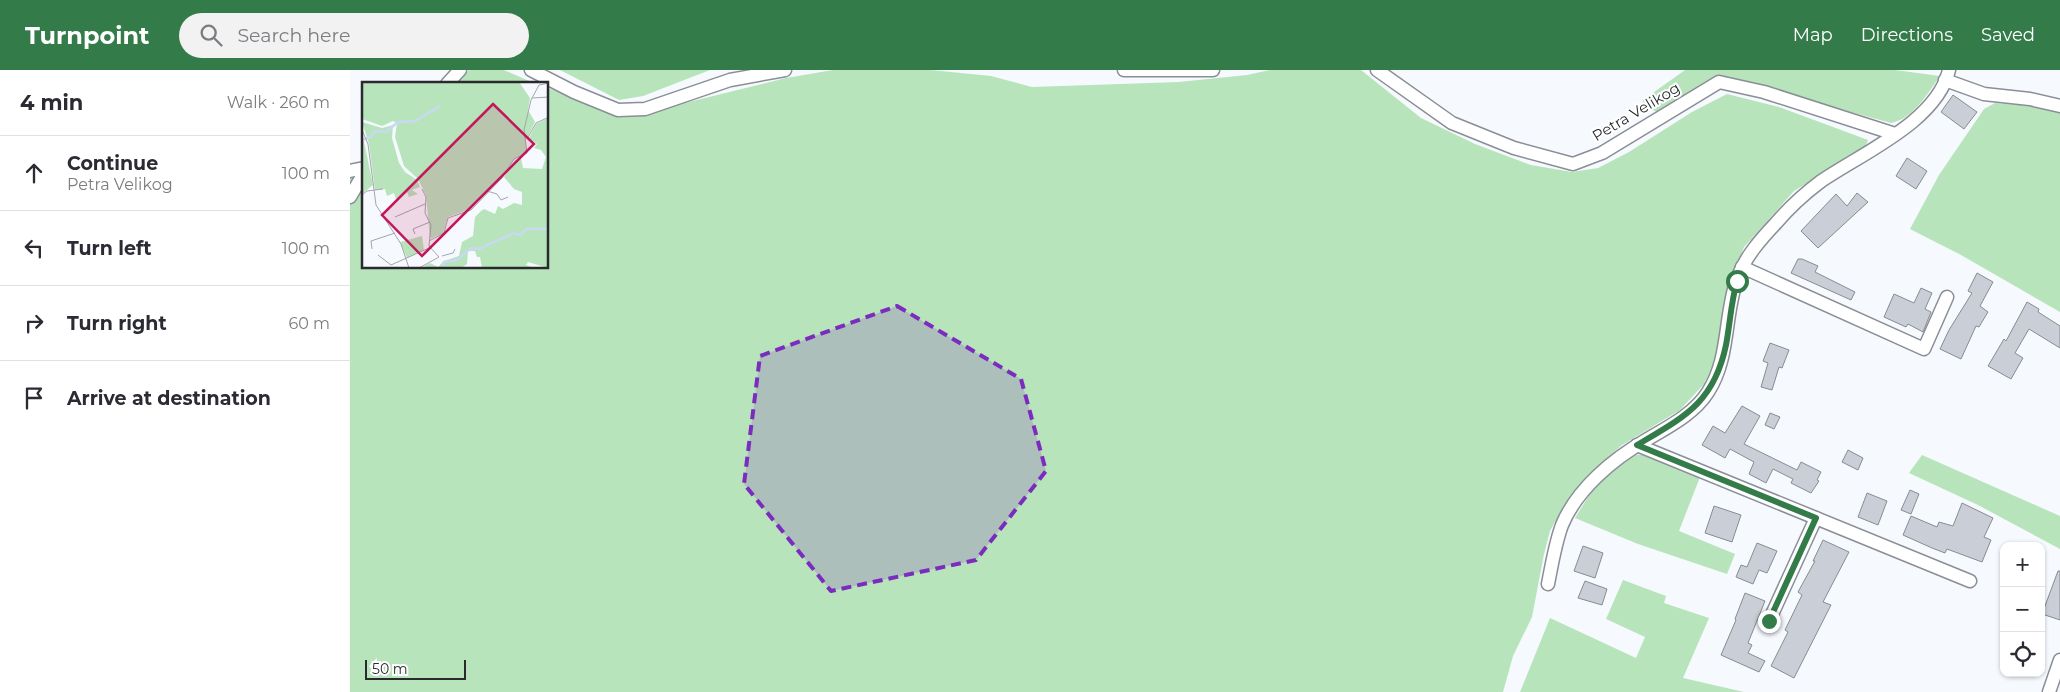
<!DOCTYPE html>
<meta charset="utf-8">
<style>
:root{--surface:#fff;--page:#f2f2f3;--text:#2b2b33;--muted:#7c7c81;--line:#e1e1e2;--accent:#337c49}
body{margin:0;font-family:Montserrat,sans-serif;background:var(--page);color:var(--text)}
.controls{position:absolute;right:15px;bottom:15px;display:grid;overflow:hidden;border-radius:10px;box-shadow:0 1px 4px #0004}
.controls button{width:45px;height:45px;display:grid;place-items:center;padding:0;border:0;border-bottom:1px solid var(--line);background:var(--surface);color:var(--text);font:25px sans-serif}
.scale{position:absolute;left:15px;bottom:12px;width:101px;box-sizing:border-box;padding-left:5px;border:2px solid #282a2d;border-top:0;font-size:14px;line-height:18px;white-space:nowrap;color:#282a2d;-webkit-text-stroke:4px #fff;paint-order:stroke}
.stop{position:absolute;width:15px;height:15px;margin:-11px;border:4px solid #337c49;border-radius:50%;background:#fff}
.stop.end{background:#337c49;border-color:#fff;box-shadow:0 1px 5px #0008}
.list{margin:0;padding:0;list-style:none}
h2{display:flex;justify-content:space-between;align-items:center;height:65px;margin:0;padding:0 20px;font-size:21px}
h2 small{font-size:16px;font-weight:400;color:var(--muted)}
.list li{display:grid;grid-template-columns:32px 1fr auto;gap:15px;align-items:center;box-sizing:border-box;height:75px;padding:0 20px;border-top:1px solid var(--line)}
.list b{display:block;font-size:19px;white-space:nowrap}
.list p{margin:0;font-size:16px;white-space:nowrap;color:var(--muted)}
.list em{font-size:16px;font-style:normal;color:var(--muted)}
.icon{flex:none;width:28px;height:28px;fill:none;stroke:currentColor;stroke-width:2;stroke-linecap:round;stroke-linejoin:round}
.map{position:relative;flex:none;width:1710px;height:622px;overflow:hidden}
header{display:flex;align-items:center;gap:30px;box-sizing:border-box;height:70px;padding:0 25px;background:var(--accent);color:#fff}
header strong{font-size:24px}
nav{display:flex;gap:28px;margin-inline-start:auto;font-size:18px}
.search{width:350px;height:45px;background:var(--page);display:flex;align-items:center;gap:12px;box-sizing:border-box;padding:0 18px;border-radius:28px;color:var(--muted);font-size:19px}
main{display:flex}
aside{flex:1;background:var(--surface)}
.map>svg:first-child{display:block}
.green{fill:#b8e4bb}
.building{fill:#cacfd7;stroke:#878c93}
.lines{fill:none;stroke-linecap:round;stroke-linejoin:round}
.minor-casing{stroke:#8a8e96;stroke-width:15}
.minor{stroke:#fff;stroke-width:12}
.route{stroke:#337c49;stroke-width:6}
.marked{fill:#7b2cbf;fill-opacity:0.2;stroke:#7b2cbf;stroke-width:4;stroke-dasharray:10 6;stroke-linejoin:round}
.labels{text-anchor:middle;stroke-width:4;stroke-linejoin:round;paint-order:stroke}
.street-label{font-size:15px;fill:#282a2d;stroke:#fff}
.inset-river{fill:none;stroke:#c9d8f3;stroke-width:2.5}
.inset-road{fill:none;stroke:#a4a6aa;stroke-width:1}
.view{fill:#c2185b;fill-opacity:0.15;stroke:#c2185b;stroke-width:2.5}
.inset-edge{fill:none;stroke:#282a2d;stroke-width:2.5}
</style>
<header>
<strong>Turnpoint</strong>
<div class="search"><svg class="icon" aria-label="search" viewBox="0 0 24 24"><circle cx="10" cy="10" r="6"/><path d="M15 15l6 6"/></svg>Search here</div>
<nav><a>Map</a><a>Directions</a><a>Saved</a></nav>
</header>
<main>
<aside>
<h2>4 min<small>Walk · 260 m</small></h2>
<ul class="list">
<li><svg class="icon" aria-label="ahead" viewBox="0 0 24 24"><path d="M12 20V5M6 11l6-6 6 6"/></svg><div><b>Continue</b><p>Petra Velikog</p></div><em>100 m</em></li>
<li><svg class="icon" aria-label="left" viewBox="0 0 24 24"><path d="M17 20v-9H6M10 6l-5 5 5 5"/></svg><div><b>Turn left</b></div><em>100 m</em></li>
<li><svg class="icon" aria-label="right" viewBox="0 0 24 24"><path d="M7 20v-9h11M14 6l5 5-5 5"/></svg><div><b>Turn right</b></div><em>60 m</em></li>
<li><svg class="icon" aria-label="arrive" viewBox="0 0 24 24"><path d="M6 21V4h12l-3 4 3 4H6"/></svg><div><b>Arrive at destination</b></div></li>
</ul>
</aside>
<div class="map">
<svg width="1710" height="622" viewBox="0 0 1710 622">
<rect width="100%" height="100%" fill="#f6f9fe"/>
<g class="green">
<path d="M 119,0 L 154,0 L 186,14 L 106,14 Z"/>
<path d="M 210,0 L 360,0 L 293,26 L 269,30 Z"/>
<path d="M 483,0 L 581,0 L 641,6 L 682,17 L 829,12 L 897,5 L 920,0 L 1011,0 L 1071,48 L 1125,74 L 1181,95 L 1222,102 L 1248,98 L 1279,82 L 1342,42 L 1377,24 L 1429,37 L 1518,70 L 1515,78 L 1444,121 L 1394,177 L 1378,220 L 1364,293 L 1354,314 L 1330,340 L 1272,375 L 1239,404 L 1213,437 L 1200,461 L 1194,484 L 1182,547 L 1163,586 L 1153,622 L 0,622 L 0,108 L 14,103 L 14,198 L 198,198 L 198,18 L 238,34 L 294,43 L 436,8 Z"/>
<path d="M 1335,0 L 1545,0 L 1590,6 C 1578,23 1563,49 1541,53 L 1369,6 L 1363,7 L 1307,42 L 1294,36 L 1293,30 Z"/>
<path d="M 1645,33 L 1685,36 L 1710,43 L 1710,242 L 1611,185 L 1560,159 L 1589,105 L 1634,39 Z"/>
<path d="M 1294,384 L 1350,407 L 1329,461 L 1385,484 L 1377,504 L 1288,474 L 1225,448 L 1248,411 L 1286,385 Z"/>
<path d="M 1572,385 L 1710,446 L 1710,479 L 1628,435 L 1559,403 Z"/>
<path d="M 1273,510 L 1316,526 L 1314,533 L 1359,548 L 1333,608 L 1394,622 L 1170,622 L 1200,548 L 1286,588 L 1295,567 L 1256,549 Z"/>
</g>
<g class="building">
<path d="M 1603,25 L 1627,42 L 1614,59 L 1591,42 Z"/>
<path d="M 1557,88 L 1577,101 L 1566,119 L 1546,106 Z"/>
<path d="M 1507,123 L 1518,132 L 1468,178 L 1451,161 L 1486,124 L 1497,136 Z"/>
<path d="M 1448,189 L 1452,189 L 1468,196 L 1465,202 L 1505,222 L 1501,230 L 1441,203 Z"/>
<path d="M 1627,203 L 1643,212 L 1630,236 L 1638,242 L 1629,257 L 1626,256 L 1611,289 L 1590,279 L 1599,260 L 1622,223 L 1618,221 Z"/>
<path d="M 1571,218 L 1582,223 L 1575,239 L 1581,242 L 1573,262 L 1558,254 L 1556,257 L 1534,247 L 1544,224 L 1564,233 Z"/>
<path d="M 1677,232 L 1689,239 L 1688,242 L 1710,256 L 1710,278 L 1679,259 L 1665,283 L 1673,288 L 1661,309 L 1638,296 L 1654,269 L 1656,271 Z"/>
<path d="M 1420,273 L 1439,280 L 1432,298 L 1429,297 L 1422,320 L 1411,317 L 1418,293 L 1413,291 Z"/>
<path d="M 1392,336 L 1410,346 L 1394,374 L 1447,400 L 1451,392 L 1471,402 L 1467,410 L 1469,411 L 1461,423 L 1441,413 L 1443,409 L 1423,399 L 1416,413 L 1399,404 L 1404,392 L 1380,379 L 1375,388 L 1352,375 L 1363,356 L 1375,363 Z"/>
<path d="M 1420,343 L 1430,347 L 1424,359 L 1415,355 Z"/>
<path d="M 1498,380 L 1513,388 L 1508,400 L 1492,392 Z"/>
<path d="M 1560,420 L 1569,424 L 1561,444 L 1551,440 Z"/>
<path d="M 1517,423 L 1537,431 L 1528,455 L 1508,447 Z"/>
<path d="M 1612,433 L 1643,448 L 1634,467 L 1641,470 L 1632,492 L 1597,479 L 1595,483 L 1582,478 L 1553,465 L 1561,446 L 1587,457 L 1589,452 L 1603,456 Z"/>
<path d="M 1364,436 L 1391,445 L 1382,472 L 1355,463 Z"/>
<path d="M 1473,470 L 1499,482 L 1473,532 L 1481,535 L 1444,608 L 1421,596 L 1438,562 L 1435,560 L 1452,525 L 1448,522 L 1465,491 L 1463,491 Z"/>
<path d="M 1407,473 L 1427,481 L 1417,503 L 1409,500 L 1403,514 L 1386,507 L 1391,495 L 1397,497 Z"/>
<path d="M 1233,476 L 1253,483 L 1245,508 L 1224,501 Z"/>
<path d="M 1708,501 L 1710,501 L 1710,550 L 1692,544 Z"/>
<path d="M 1235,511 L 1257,519 L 1252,535 L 1228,528 Z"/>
<path d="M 1395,523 L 1415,531 L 1398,573 L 1402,575 L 1398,583 L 1415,591 L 1409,602 L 1371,585 L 1386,550 L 1385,549 Z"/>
</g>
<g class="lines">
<defs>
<g id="minor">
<path d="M 181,0 L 224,22 L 268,40 L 295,39 L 380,10 L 435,0"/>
<path d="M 774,0 L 863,0"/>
<path d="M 1027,0 L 1102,53 L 1164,78 L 1223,94 L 1252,83 L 1369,12 L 1414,22 L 1545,64"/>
<path d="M 1595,10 L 1634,24 L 1680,29 L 1710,36"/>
<path d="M 97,14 L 110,0"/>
<path d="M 0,101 L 14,98"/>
<path d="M 0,127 L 14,103"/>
<path d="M 1392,197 L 1574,279 L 1597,227"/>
<path d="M 1287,375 L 1620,511"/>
<path d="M 1198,514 C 1202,494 1205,474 1212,455 C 1227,419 1263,389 1296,370 C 1318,357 1344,344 1358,322 C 1380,288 1374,246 1387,209 C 1395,187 1410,170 1426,153 C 1439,138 1454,124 1470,112 C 1510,84 1587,52 1599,0"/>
<path d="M 1419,551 L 1466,448"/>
<path d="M 1699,622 L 1710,590"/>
</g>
</defs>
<use href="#minor" class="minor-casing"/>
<use href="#minor" class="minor"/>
</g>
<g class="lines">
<path class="route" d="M 1387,211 C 1381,232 1380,254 1376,275 C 1364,333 1334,347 1287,375 L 1466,448 L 1419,551"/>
</g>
<path class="marked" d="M 547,236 L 671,309 L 696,401 L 626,490 L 481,521 L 394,414 L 410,286 Z"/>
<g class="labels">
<g class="street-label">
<text transform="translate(1286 42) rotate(-31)" y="5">Petra Velikog</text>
</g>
</g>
<g transform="translate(12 12)">
<rect width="186" height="186" fill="#f6f9fe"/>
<path d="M 0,0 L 157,0 L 168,16 L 166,28 L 173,40 L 164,58 L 164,71 L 152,77 L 140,95 L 109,127 L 86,135 L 81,151 L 68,157 L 64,113 L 56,97 L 42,84 L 33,55 L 35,41 L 31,39 L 20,44 L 0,37 ZM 186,36 L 186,186 L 166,180 L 164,183 L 172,186 L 120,186 L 118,175 L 115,175 L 113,169 L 106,169 L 105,182 L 99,186 L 66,186 L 62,184 L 68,181 L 76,185 L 82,179 L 97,174 L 100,160 L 111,154 L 113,135 L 119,129 L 122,127 L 133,132 L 136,124 L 141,127 L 152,121 L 160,123 L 160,110 L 152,107 L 142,95 L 153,78 L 159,76 L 161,86 L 180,87 L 184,75 L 179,68 L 172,66 L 175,62 L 167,56 L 174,42 ZM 0,40 L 20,46 L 31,43 L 30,56 L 37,81 L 43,90 L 55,98 L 58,105 L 50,108 L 56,112 L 47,115 L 45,110 L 34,117 L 32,111 L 25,114 L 23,107 L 13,108 L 7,62 ZM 0,50 L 11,103 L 0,112 ZM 60,154 L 62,168 L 45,176 L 38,160 Z" fill="#b8e4bb"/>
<path class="inset-river" d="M 0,58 L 9,55 L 13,49 L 24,50 L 36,40 L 53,39 L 78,24M 81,186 L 82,180 L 95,178 L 109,166 L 117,167 L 152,151 L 158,153 L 165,147 L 187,147"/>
<path class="inset-road" d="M 170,16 L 187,15M 0,48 L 6,62 L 14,123 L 39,162 L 47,186M 165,57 L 174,41 L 187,35M 125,109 L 135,112 L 139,118 L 146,115M 0,113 L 5,109 L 21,107M 33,135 L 63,122M 53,152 L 51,147 L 68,140M 67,159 L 82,151 L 86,136 L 109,128 L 140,96 L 152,77 L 165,71 L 162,48 L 169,18 L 177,3 L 187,1M 10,167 L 9,159 L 33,151M 16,173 L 29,183 L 67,166M 80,174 L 91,171 L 93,167M 57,186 L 77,175 L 67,164 L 69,143 L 63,131 L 64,115 L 60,107"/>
<path class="view" d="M 131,22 L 172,62 L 60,174 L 20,133 Z"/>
<rect width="186" height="186" class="inset-edge"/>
</g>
</svg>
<div class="controls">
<button>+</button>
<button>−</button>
<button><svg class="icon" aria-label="locate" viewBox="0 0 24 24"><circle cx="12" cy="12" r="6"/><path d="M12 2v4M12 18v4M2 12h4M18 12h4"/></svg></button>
</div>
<div class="scale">50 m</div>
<div class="stop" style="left:1387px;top:211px"></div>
<div class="stop end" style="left:1419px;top:551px"></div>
</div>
</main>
